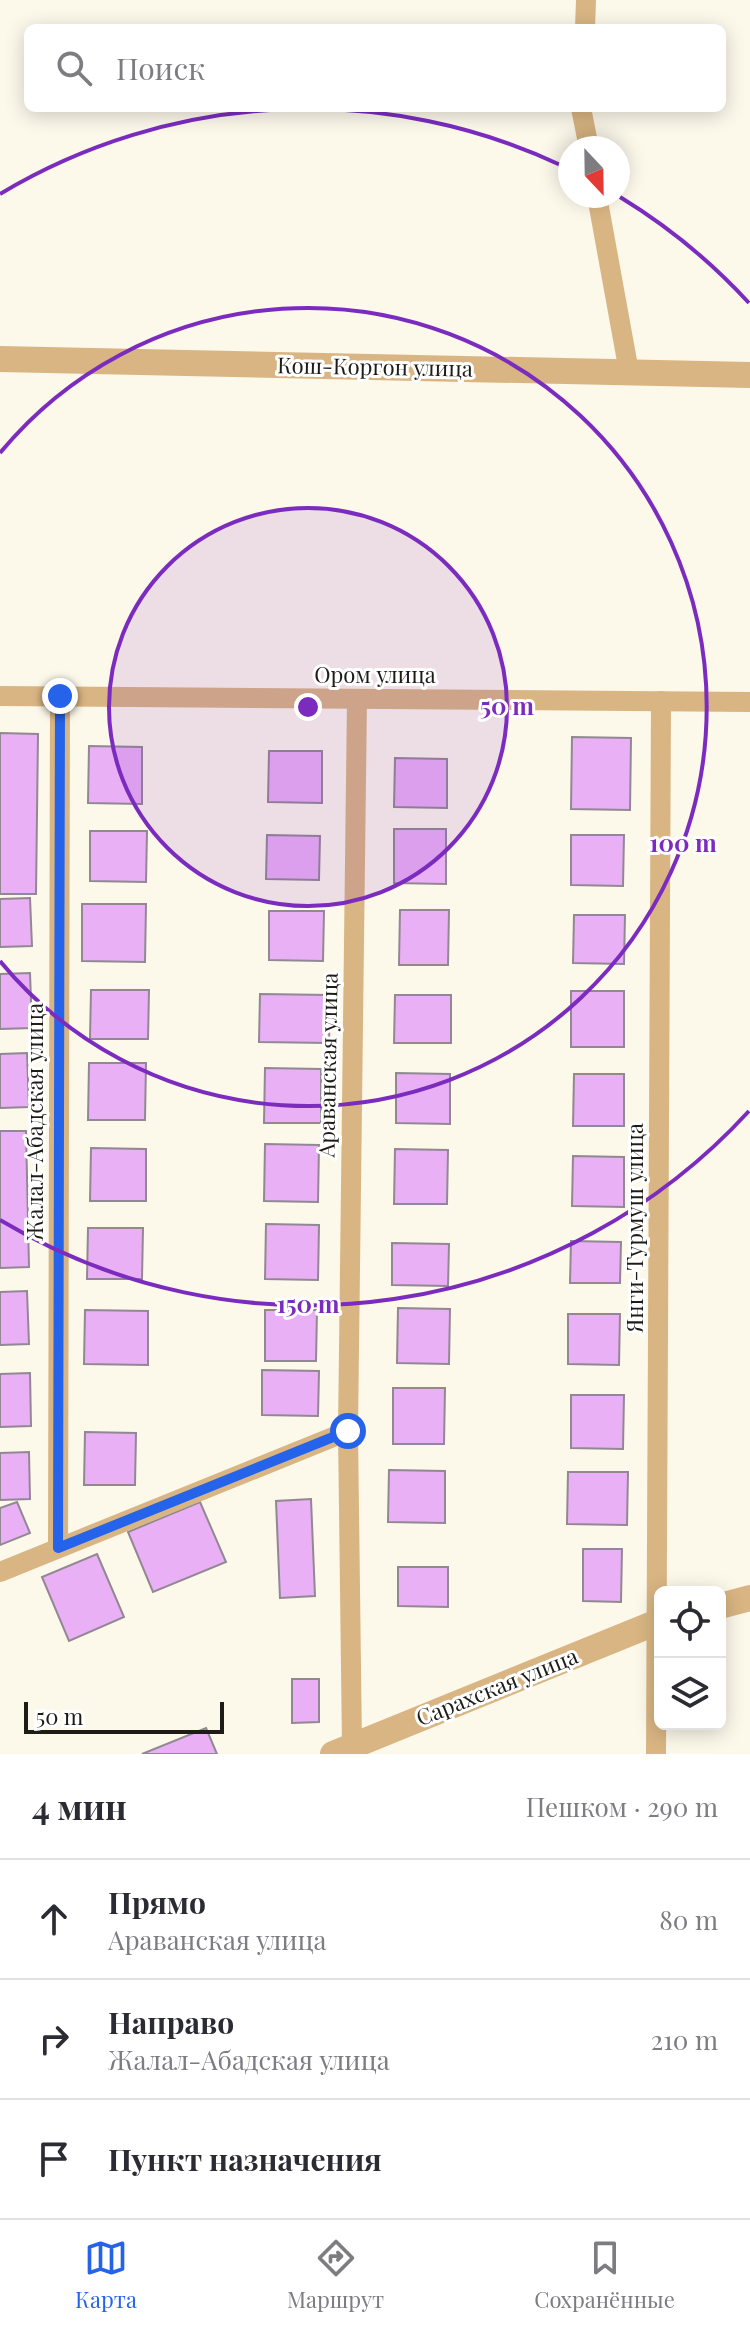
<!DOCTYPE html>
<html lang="ru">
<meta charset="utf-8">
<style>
:root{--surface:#fff;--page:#f7f7f7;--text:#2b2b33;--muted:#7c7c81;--line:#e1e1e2;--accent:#2563eb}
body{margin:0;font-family:"Playfair Display",serif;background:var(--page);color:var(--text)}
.controls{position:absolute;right:24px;bottom:24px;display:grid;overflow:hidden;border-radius:12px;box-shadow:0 4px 20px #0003}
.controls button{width:72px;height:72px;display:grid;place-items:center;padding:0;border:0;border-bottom:2px solid var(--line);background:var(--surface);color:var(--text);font:40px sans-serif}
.compass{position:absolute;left:558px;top:136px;width:72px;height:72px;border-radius:50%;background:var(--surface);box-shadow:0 4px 20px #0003;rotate:158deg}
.scale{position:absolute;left:24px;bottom:20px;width:200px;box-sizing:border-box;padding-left:8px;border:4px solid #1d1c17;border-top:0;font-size:22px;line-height:28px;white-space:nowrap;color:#1d1c17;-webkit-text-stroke:6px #fff;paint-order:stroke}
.stop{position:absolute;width:24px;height:24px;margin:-18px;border:6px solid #2563eb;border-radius:50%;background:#fff}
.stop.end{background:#2563eb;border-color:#fff;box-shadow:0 2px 8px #0008}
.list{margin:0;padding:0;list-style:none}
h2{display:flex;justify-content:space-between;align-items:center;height:104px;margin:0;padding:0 32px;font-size:34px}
h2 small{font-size:26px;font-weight:400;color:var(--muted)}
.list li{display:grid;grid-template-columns:52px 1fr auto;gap:24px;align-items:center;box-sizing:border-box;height:120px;padding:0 32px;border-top:2px solid var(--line)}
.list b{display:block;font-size:30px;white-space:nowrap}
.list p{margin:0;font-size:26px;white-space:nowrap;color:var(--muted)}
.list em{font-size:26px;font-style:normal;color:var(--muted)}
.icon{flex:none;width:44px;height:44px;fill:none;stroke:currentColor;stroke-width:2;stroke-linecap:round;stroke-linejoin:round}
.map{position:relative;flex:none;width:750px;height:1754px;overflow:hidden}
.search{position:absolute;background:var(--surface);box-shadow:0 4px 20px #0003;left:24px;right:24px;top:24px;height:88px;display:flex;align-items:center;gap:20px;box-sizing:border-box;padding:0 28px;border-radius:12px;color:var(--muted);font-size:30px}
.sheet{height:464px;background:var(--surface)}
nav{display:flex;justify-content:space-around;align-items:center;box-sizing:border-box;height:112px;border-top:2px solid var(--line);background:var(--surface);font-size:22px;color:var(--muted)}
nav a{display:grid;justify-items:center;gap:4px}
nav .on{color:var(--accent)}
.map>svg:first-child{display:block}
.building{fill:#eab0f5;stroke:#918893;stroke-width:2}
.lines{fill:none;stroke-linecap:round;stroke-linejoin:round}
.minor{stroke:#d9b583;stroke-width:20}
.tertiary{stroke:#d9b583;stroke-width:26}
.route{stroke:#2563eb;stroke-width:10}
.ring{fill:none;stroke:#7b2cbf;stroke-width:4}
.labels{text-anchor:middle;stroke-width:6;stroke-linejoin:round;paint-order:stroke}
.street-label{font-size:22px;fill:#1d1c17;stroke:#fff}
.centre{fill:#7b2cbf;stroke:#fff;stroke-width:4}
.ring-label{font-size:24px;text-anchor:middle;font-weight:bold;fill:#7b2cbf;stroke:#fff;stroke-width:6;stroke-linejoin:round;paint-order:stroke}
</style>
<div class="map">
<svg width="750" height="1754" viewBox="0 0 750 1754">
<rect width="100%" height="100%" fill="#fcf8ea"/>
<g class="building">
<path d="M 0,733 L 38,734 L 36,894 L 0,894 Z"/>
<path d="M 572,737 L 631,738 L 630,810 L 571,809 Z"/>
<path d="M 89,746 L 142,747 L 142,804 L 88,803 Z"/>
<path d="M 269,751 L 322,751 L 322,803 L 268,802 Z"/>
<path d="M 395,758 L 447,759 L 447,808 L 394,807 Z"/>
<path d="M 394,829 L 446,829 L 446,884 L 394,883 Z"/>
<path d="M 90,831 L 147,831 L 146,882 L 90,881 Z"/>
<path d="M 267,835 L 320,836 L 319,880 L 266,879 Z"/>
<path d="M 571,835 L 624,835 L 623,886 L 571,885 Z"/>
<path d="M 30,898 L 32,946 L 0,947 L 0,899 Z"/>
<path d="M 82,904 L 146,904 L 145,962 L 82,961 Z"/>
<path d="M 400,910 L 449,910 L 448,965 L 399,965 Z"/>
<path d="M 269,911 L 324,911 L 323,961 L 269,960 Z"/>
<path d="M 574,915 L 625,915 L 624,964 L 573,963 Z"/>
<path d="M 30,973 L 32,1028 L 0,1029 L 0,974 Z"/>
<path d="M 91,990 L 149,990 L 148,1039 L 90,1039 Z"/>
<rect x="571" y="991" width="53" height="56"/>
<path d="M 260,994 L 330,995 L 329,1043 L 259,1042 Z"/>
<path d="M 395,995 L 451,995 L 451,1043 L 394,1043 Z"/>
<path d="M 27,1053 L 29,1107 L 0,1108 L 0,1054 Z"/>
<path d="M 89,1063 L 146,1063 L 145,1120 L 88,1120 Z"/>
<path d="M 265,1068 L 321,1069 L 321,1123 L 264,1123 Z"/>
<path d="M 396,1073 L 450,1074 L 450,1124 L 396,1123 Z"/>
<path d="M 574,1074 L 624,1074 L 624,1126 L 573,1126 Z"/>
<path d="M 0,1131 L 26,1131 L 29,1267 L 0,1268 Z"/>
<path d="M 265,1144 L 319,1145 L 318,1202 L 264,1201 Z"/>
<path d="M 91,1148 L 146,1149 L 146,1201 L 90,1201 Z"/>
<path d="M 395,1149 L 448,1150 L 447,1204 L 394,1204 Z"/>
<path d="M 573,1156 L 624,1157 L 624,1207 L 572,1206 Z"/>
<path d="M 266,1224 L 319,1225 L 318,1280 L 265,1279 Z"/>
<path d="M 88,1228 L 143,1228 L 142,1279 L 87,1279 Z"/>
<path d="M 571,1241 L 621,1242 L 620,1283 L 570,1283 Z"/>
<path d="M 392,1243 L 449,1244 L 448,1286 L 392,1285 Z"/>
<path d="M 27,1291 L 29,1344 L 0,1345 L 0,1292 Z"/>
<path d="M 398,1308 L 450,1309 L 449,1364 L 397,1363 Z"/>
<path d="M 85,1310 L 148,1311 L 148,1365 L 84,1364 Z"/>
<path d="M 265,1310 L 317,1310 L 316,1361 L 265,1361 Z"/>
<path d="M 568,1314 L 620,1314 L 619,1365 L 568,1364 Z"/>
<path d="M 262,1370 L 319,1371 L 318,1416 L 262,1415 Z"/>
<path d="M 30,1373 L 31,1426 L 0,1427 L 0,1374 Z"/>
<path d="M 393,1388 L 445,1388 L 444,1444 L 393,1444 Z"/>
<path d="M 571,1395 L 624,1395 L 623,1449 L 571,1448 Z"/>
<path d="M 85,1432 L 136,1433 L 135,1485 L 84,1485 Z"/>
<path d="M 29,1452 L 30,1499 L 0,1500 L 0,1453 Z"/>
<path d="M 389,1470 L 445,1471 L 445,1523 L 388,1522 Z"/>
<path d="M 568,1472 L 628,1472 L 627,1525 L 567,1524 Z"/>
<path d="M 311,1499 L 315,1596 L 280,1598 L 276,1501 Z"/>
<path d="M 17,1502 L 30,1533 L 0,1545 L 0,1508 Z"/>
<path d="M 200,1502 L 226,1562 L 153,1592 L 128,1532 Z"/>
<path d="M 583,1549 L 622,1549 L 621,1602 L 583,1601 Z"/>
<path d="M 97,1554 L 124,1617 L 69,1641 L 42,1577 Z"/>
<path d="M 398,1567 L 448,1567 L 448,1607 L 398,1606 Z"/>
<path d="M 292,1679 L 319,1679 L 319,1722 L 292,1723 Z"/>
<path d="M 206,1728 L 217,1754 L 142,1754 Z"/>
</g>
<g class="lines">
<g class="minor">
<path d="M 585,28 L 586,0"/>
<path d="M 581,108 L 589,148"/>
<path d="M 597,196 L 629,372"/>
<path d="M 0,696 L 750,702"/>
<path d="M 58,1548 L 60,696"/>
<path d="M 0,1572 L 348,1431"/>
<path d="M 352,1746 L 348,1431 L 357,699"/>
<path d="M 656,1754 L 661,701"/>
</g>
<g class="tertiary">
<path d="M 0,359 L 750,375"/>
<path d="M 720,1606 L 750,1598"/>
<path d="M 333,1754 L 660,1621"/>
</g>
</g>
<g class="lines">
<path class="route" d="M 60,696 L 58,1548 L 348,1431"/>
</g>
<circle cx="308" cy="707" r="199" fill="#7b2cbf" fill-opacity=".12"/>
<g class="ring">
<circle cx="308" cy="707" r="199"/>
<path d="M0 453A399 399 0 1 1 0 961"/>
<path d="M749 1111A598 598 0 0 1 0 1220M0 194A598 598 0 0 1 565 167M620 197A598 598 0 0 1 749 303"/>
</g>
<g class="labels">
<g class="street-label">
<text transform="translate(375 367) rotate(1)" y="8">Кош-Коргон улица</text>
<text x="375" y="683">Ором улица</text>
<text transform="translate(328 1065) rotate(-89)" y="8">Араванская улица</text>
<text transform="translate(35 1122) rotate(-90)" y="8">Жалал-Абадская улица</text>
<text transform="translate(635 1228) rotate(-90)" y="8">Янги-Турмуш улица</text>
<text transform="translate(497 1687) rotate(-22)" y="8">Сарахская улица</text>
</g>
</g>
<circle cx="308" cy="707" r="12" class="centre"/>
<g class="ring-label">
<text x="507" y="715">50 m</text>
<text x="683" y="852">100 m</text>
<text x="308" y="1313">150 m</text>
</g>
</svg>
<div class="controls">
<button><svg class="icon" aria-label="locate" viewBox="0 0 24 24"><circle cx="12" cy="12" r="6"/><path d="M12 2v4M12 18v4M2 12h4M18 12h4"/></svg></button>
<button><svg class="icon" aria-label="layers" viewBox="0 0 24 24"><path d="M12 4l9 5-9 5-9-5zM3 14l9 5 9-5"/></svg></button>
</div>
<svg class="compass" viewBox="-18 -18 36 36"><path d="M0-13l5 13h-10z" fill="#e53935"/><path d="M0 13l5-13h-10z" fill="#7c7c81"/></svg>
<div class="scale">50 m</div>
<div class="stop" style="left:348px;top:1431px"></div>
<div class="stop end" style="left:60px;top:696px"></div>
<div class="search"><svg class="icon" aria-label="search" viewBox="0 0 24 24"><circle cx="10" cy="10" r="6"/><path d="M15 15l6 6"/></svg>Поиск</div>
</div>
<section class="sheet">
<h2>4 мин<small>Пешком · 290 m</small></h2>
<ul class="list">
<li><svg class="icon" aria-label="ahead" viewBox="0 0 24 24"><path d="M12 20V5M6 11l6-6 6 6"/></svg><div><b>Прямо</b><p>Араванская улица</p></div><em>80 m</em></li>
<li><svg class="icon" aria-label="right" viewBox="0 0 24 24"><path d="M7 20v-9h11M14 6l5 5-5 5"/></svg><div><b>Направо</b><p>Жалал-Абадская улица</p></div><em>210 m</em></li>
<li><svg class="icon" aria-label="arrive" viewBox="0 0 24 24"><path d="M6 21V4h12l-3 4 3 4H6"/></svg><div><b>Пункт назначения</b></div></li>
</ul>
</section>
<nav>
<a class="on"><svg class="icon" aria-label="map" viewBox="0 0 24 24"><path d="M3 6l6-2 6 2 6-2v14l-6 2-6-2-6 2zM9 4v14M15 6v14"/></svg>Карта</a>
<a><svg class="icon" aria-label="directions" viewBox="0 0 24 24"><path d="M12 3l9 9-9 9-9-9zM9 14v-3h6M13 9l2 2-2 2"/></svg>Маршрут</a>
<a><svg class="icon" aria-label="saved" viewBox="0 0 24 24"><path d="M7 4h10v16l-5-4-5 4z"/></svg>Сохранённые</a>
</nav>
